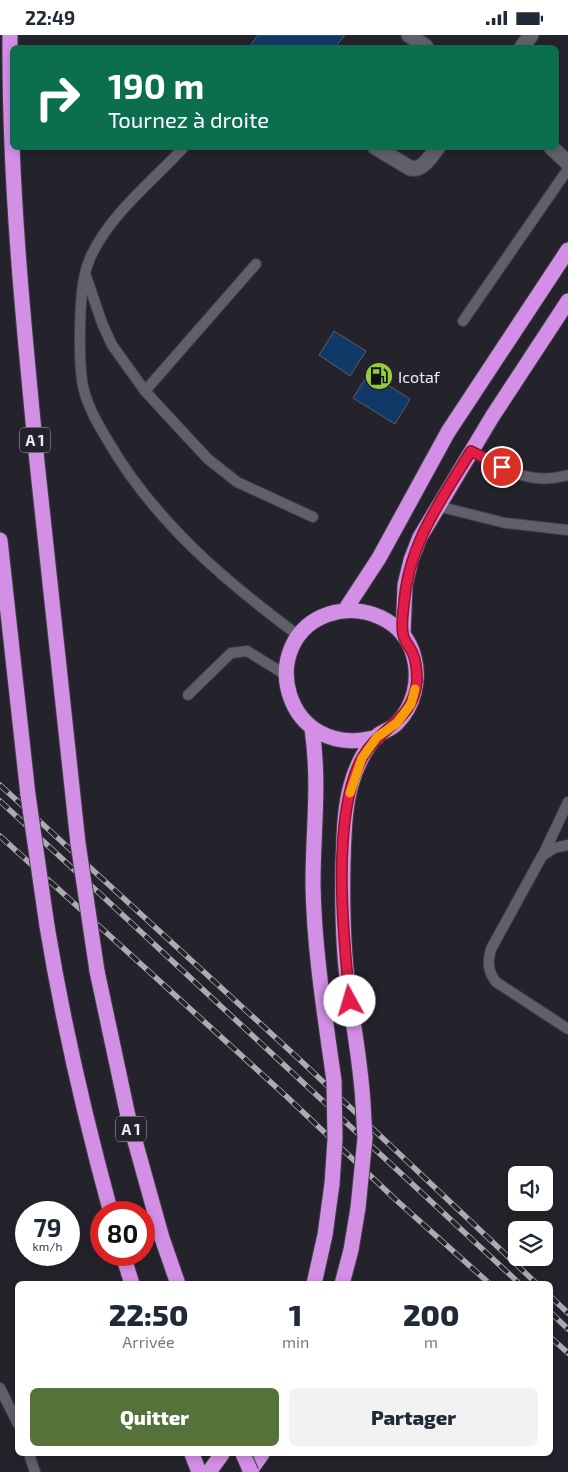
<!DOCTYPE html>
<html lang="fr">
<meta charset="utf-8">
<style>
body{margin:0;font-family:"Exo 2",sans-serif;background:#f2f2f3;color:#1f2937;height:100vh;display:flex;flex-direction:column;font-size:19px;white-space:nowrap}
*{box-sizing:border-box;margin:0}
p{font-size:16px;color:#747a83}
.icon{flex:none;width:28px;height:28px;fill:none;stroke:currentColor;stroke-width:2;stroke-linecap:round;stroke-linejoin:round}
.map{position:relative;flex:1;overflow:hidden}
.panel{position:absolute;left:15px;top:1246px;width:538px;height:175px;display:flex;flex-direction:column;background:#fff;border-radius:8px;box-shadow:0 2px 8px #0003}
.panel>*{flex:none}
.top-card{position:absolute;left:10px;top:10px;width:549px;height:105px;border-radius:8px;box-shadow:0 2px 8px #0003;background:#0b6e4f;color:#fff;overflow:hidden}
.buttons{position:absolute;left:508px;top:1131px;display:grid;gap:10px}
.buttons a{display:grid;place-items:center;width:45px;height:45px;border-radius:8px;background:#fff;box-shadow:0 2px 8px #0003;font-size:25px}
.speed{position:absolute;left:15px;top:1166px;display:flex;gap:10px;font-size:25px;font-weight:700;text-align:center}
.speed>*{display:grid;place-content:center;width:65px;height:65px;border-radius:50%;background:#fff;box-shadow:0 2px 8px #0003;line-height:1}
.speed small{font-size:12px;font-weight:400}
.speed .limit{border:8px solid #d22;background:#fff;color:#111}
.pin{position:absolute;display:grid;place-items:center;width:42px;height:42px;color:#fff;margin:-21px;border:2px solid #fff;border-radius:50%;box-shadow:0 1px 5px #0007}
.me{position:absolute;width:55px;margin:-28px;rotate:354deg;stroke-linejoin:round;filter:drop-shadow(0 0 4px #0008)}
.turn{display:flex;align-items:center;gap:18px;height:105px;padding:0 15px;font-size:22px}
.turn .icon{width:65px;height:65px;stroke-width:2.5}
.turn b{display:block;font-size:35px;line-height:42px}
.eta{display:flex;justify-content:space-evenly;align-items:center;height:85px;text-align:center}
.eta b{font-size:30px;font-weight:800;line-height:35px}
.primary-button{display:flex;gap:10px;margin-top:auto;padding:10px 15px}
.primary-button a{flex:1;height:58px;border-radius:8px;background:#547239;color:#fff;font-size:20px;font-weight:800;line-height:58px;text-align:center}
.primary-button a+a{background:#f2f2f3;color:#1f2937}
.status{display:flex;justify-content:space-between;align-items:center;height:35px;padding:0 25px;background:#fff;direction:ltr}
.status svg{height:14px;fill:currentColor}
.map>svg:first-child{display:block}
</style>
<div class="status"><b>22:49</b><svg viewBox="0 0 49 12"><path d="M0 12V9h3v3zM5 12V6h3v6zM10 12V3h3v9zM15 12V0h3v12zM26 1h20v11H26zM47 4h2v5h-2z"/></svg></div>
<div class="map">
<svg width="568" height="1437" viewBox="0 0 568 1437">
<rect width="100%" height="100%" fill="#24232c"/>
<path fill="#113968" stroke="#585f68" d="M258,0H345L335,12H249Z
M334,296L366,316L350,341L319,320Z
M369,338L410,364L395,389L353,363Z"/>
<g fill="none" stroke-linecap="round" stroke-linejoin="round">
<defs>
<path id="lane" d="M184,112C153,146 111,178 91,221C81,243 81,267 80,291C80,310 79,333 83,351C87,371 98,389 108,406C155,487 225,546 299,601
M86,241L102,288L112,310L145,356L180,394L208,424L237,447L313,482
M463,286L568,134
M145,356L256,229
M471,416C505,434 528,451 568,440
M437,471L505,488L568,495
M188,660L231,618L247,616L286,640
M568,810L554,813L542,821L491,914C487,928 488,936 496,947L568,994
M543,820L568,767
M0,1353L18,1389
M29,1419L35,1437"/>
<path id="street" d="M409,0L426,12
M522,12L531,0
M375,112L410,133C423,136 430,122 438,112
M551,112L568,128"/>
<path id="highway" d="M10,0C9,143 23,285 37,427C51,554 64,681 78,808
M0,505L28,760
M345,575L379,523L448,397L568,215
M403,600L405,550L411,525L420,502L492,382L568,266
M312,694C320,749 313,795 313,849C314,915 325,981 334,1046
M47,891C63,988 85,1083 111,1178
M97,936L128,1081L162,1203L178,1249
M363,1068C361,1033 355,1000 350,966C343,921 342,874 343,828C344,802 344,775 351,750C355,734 365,713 377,701C383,696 392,694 397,688C414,671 420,645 414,622C405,585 363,568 329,579C254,604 283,728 377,702
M123,1220L132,1249
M314,1249L325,1200L332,1149
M342,1249L351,1215L358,1173
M192,1419L199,1437
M209,1437L222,1419
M249,1437L262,1419"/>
</defs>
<use href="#lane" stroke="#3e3e46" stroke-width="12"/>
<use href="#street" stroke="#3e3e46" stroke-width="17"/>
<use href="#highway" stroke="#3e3e46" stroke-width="17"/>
<use href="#lane" stroke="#60606b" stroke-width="10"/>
<use href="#street" stroke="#60606b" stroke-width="15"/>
<use href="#highway" stroke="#d38fe6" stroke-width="15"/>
<defs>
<path id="rail" d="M0,750L300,1025L537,1249
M0,766L520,1249
M0,801L286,1061L396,1165L490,1249
M550,1261L568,1278
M550,1277L568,1294
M550,1302L568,1318"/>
</defs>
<use href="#rail" stroke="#acabb2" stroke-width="5.5"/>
<use href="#rail" stroke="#24232c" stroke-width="4" stroke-dasharray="11" stroke-linecap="butt"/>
<defs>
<path id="highway-bridge" d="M28,760L47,891
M78,808L97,936
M332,1149L335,1104L334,1046
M358,1173L365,1103L363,1068
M243,1419L251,1437"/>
</defs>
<use href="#highway-bridge" stroke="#3e3e46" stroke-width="17" stroke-linecap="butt"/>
<use href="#highway-bridge" stroke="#d38fe6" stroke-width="15"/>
</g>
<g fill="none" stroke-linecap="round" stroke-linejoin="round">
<defs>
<path id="route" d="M350,966C343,901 331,781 362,723C379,692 413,687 417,646C417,638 416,626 413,619C411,613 404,606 403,599C401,590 403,578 404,569C408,510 441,465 471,416L502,432"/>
</defs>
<use href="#route" stroke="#92132f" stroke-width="12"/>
<use href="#route" stroke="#e11d48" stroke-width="9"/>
<path stroke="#f59e0b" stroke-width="9" d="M350,758L362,723L377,702L397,688L411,669L415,654"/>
</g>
<defs>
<symbol id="fuel-disc" viewBox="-11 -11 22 22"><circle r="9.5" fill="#94cc3c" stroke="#24232c"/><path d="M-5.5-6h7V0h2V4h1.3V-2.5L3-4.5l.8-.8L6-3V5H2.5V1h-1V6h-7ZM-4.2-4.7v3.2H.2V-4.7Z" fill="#111"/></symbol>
</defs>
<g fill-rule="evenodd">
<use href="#fuel-disc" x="363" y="325" width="32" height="32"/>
</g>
<g text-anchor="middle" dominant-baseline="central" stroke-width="5" stroke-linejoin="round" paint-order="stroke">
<g fill="#24232c" stroke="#b0b0b7" stroke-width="1">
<rect x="20" y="392.5" width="30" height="25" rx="4"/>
<rect x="116" y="1081.5" width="30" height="25" rx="4"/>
</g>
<g font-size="15" font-weight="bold" fill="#ececf2">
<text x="35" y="405">A 1</text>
<text x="131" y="1094">A 1</text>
</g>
<g font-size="16" fill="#ececf2" stroke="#24232c" text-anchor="start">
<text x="398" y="341">Icotaf</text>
</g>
</g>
</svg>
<div class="buttons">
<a><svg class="icon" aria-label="sound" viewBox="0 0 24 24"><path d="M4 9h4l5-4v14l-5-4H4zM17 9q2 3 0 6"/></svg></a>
<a><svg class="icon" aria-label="layers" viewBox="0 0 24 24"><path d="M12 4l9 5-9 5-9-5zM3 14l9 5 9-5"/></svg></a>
</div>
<div class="speed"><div>79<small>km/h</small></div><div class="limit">80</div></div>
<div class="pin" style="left:502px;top:432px;background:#d93025"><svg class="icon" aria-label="arrive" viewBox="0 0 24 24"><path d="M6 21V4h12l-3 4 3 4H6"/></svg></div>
<svg class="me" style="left:350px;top:966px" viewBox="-20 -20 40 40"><circle r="19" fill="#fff"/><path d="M0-13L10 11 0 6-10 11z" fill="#e11d48"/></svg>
<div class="top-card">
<div class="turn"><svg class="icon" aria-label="right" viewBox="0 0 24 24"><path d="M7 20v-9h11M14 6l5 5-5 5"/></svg><div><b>190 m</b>Tournez à droite</div></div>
</div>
<section class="panel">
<div class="eta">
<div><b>22:50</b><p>Arrivée</p></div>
<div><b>1</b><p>min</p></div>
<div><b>200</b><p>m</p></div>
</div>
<div class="primary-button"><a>Quitter</a><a>Partager</a></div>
</section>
</div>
